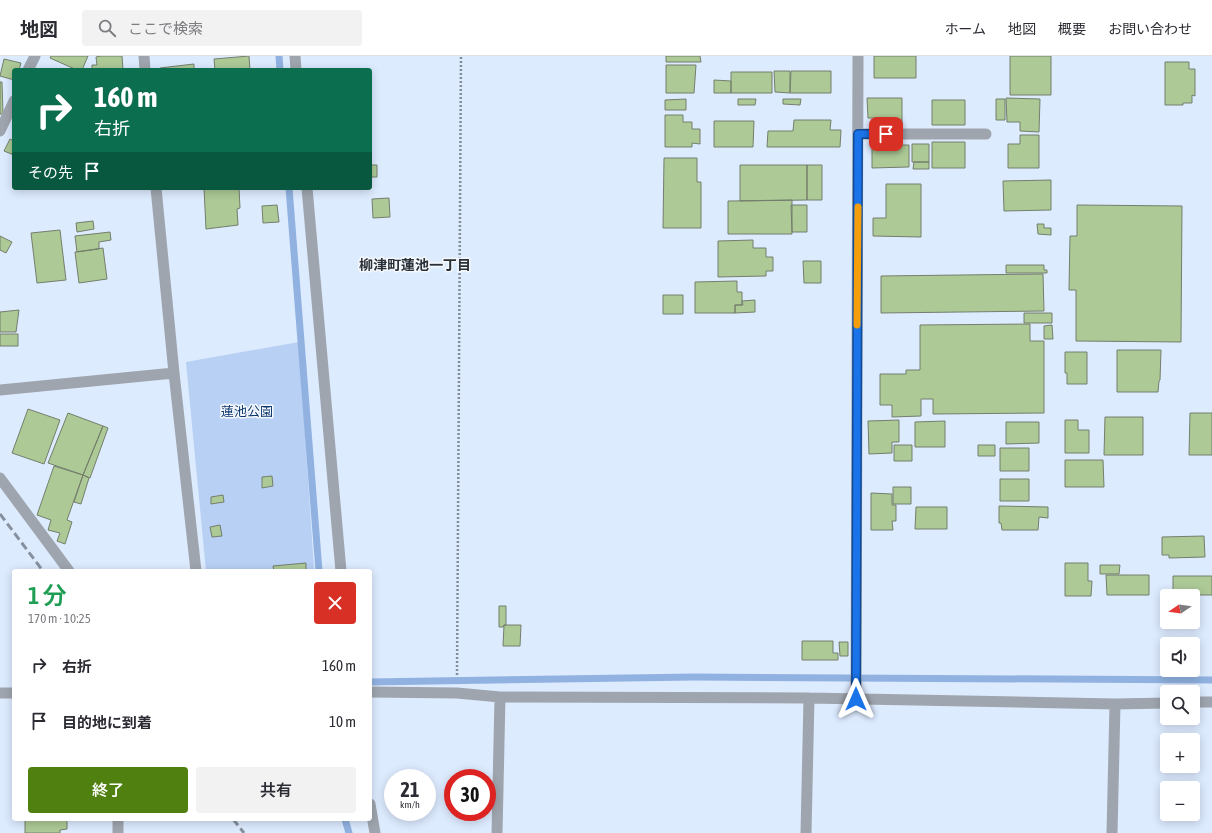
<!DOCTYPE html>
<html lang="ja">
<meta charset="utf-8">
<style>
body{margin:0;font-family:"Asap Condensed","Noto Sans JP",sans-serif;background:#f2f2f3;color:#2b2b33;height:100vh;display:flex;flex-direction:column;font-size:15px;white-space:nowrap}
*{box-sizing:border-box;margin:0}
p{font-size:13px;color:#7c7c81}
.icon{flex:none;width:22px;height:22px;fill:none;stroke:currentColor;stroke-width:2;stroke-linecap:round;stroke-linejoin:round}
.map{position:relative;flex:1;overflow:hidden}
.side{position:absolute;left:12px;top:513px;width:360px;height:252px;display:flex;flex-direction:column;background:#fff;border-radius:4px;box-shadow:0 2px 10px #0003}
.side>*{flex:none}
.hud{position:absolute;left:12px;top:12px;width:360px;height:122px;border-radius:4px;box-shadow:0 2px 10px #0003;background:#0b6e4f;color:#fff;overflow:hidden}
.needle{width:26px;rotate:257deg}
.controls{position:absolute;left:1160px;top:533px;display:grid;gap:8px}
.controls a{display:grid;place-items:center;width:40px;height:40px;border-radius:4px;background:#fff;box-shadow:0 2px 10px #0003;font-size:20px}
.speed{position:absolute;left:384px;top:713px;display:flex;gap:8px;font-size:20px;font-weight:700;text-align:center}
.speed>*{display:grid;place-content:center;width:52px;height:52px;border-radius:50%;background:#fff;box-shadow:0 2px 10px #0003;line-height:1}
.speed small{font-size:10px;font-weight:400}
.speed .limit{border:6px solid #d22;background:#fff;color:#111}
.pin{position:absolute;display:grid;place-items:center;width:34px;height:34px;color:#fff;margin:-17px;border-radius:8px;box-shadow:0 2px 6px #0006}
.me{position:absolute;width:44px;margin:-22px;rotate:0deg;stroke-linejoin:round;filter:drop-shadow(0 0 3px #0008)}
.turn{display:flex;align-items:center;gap:14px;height:84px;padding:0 16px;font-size:18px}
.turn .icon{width:52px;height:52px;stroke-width:2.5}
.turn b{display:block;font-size:28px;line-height:34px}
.then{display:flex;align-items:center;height:38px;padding:0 16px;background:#0003;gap:8px;font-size:15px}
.round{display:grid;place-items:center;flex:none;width:42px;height:42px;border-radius:4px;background:#f2f2f3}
.head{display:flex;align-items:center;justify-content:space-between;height:68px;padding:0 16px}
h1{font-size:24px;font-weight:600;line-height:30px;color:#1e9e55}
.button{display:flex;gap:8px;margin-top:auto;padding:8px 16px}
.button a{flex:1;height:46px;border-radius:4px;background:#50800f;color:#fff;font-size:16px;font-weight:600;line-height:46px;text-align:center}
.button a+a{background:#f2f2f3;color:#2b2b33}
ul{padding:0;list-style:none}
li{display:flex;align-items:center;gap:12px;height:56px;padding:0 16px}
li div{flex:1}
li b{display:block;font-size:15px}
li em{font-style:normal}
header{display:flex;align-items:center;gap:24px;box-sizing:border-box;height:56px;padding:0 20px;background:#fff;border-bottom:1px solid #e1e1e2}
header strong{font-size:19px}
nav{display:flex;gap:22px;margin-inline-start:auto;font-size:14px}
.search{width:280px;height:36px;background:#f2f2f3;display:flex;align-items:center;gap:10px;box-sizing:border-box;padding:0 14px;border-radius:4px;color:#7c7c81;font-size:15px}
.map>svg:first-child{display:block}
</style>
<header>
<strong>地図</strong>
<div class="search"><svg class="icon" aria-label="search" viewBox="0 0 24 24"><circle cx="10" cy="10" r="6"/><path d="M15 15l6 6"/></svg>ここで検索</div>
<nav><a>ホーム</a><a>地図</a><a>概要</a><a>お問い合わせ</a></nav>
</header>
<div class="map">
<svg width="1212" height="777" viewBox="0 0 1212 777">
<rect width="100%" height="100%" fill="#ddebff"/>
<path fill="#b7d0f4" d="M299,286L314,513L288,515H206L186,306Z"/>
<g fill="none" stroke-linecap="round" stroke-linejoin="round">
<path stroke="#91b2e1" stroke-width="7" d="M279,0L280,14
M289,132L319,515
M370,626L694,621L1212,624
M345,763L349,777"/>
</g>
<path fill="#adc996" stroke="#747e6c" d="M51,0H88L82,14H77L50,2Z
M100,0H122L123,14H92V9H97L96,1Z
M249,0L250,14H215L214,3Z
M666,0H700L701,6H666Z
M874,0H916V22H874Z
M1010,0H1051V39H1010Z
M4,3L21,7L19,14H14V24L0,20Z
M1165,6H1189V13H1195V40L1192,39V47H1183V49H1165Z
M194,8V14H161L160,12Z
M666,9H696L694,37H666Z
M774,15H790V37L775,36Z
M791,15H831V37H790Z
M731,16H772V37H731Z
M714,24L731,25V37H714Z
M0,26H2L3,58H0Z
M867,42H902V69H880V62H868Z
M1006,42L1040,43L1039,76L1020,75V66H1007Z
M686,43V54H665V44Z
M738,43H756L755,49H738Z
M783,43H801L800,49L783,48Z
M996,43H1005V64H996Z
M932,44H965V69H932Z
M665,59H683V66H692V73H700V88L692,87V91H665Z
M794,64H831L830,74H841L840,91H767L768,75H793Z
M714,65H754L753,91H714Z
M1020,79H1039V112H1008V88H1020Z
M10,83L14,85V99L4,95Z
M932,86H965V112H932Z
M912,88H929V106H912Z
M872,89H909V111L872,112Z
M664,102H697V126H701V172H663Z
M914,106H929V113H913Z
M370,109H377V121H370Z
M740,109H807V144L740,145Z
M807,109H822V144H807Z
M1051,124V154L1004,155L1003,125Z
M886,128H921V181L873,180V162H886Z
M204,132H239L240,152L237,153L238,169L206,173Z
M389,142L390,161L373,162L372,143Z
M792,144V178H728V145Z
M277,149L279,166L263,167L262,150Z
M791,149H807V176H792Z
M1077,149L1182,150L1181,286L1076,285V234H1069L1070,180H1077Z
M93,165L94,173L77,176L76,167Z
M1037,168H1044V172H1051V179L1038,178Z
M60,174L66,224L37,227L31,177Z
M110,176L111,184L99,186V193L77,196L75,180Z
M0,180L12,186L6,197L0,194Z
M753,184V192H766V201H773V215H766V220L718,221V185Z
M103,192L107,223L79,227L75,196Z
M803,205H821V227H804Z
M1006,209H1044V214H1047V217H1006Z
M1043,218L1044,255L881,257V220Z
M737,225V236H742V249H735V257H695V226Z
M663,239H683V258H663Z
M755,244V256L735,257V249H743L742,245Z
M19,254L16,276H0V256Z
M1024,257H1052V267H1024Z
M1030,268V285H1044V357L933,358V343H921V360L892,361V349H880V318H906V314H920V269Z
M1052,269L1053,283H1044V270Z
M0,278H18V290H0Z
M1117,294H1161L1160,324L1159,325L1158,336H1117Z
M1065,296H1087V328H1067V317H1065Z
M28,353L60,364L44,408L12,397Z
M68,357L103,370L83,419L48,407Z
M1190,357H1212V399H1189Z
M1105,361H1143V399H1104Z
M899,364V386H892V397L869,398L868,365Z
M1065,364H1078V374H1089V397H1065Z
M945,365V391H915V366Z
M1006,366H1039V387L1006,388Z
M103,370L108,372L90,422L83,419Z
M894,389H912V405H894Z
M978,389H995V400H978Z
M1000,392H1029V415H1000Z
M1065,404H1103L1104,431H1065Z
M54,410L83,419L67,464L72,466L65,488L57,485L60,477L48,474L51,464L37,459Z
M83,419L89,422L81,448L74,446Z
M272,420L273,430L262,432V421Z
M1000,423H1029V445H1000Z
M893,431H911V448H893Z
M871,437L892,438V449H896V465H892L893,474H871Z
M223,439L224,446L211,448V441Z
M999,450L1048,451V462L1039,461L1038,474H1002L1001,467H999Z
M916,451H947V473H915Z
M220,469L222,480L212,481L210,471Z
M1204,480L1205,501L1169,502V499H1162V481Z
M306,507V515H274L273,510Z
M1065,507H1088V525H1092L1091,540H1065Z
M1100,509H1120L1119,518H1100Z
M1106,519H1149V539H1107Z
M1173,520H1212V539H1173Z
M499,550H506V569H504L503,571H499Z
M504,569H521L520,590H503Z
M802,585H833V597H838V604H802Z
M839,586H848V600H840Z
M25,763H67V773L60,774V777H25Z"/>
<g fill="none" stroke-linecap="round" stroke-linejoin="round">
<path stroke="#838d9a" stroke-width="2.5" stroke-dasharray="2 2" stroke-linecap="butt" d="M457,619L461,0"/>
<path stroke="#9fa5ae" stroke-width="11" d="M144,0L145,14
M295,0L296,14
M28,14L35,0
M0,75L14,45
M858,78H986
M156,132L174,317L196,515
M307,132L341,515
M0,334L174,317
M0,422L69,515
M370,636L457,637L500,641L809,642L1115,648L1167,647
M0,637H14
M856,643L858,0
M1193,646H1212
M370,748L375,777
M118,777V763
M497,777L500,641
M806,777L809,642
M1112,777L1115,648"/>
<path stroke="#86909e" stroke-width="3" stroke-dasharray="8 4" stroke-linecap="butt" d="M0,458L43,515
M233,763L244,777"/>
</g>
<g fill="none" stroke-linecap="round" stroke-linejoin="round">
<defs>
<path id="route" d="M856,643L858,78H886"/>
</defs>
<use href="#route" stroke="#114b97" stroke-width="10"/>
<use href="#route" stroke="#1a73e8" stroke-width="7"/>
<path stroke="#f59e0b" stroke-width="7" d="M857,269L858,151"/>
</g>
<g text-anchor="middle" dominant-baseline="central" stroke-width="3" stroke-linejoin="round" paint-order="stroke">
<g font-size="13" fill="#0c376f" stroke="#f5f8fc">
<text x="247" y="355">蓮池公園</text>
</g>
<g font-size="14" font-weight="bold" fill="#2a3037" stroke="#f5f8fc">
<text x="415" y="209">柳津町蓮池一丁目</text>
</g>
</g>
</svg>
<div class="controls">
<a><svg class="needle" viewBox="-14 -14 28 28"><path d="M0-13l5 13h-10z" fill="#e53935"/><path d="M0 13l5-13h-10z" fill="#7c7c81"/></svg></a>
<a><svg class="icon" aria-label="sound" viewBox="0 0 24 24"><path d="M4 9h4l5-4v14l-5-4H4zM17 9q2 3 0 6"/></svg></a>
<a><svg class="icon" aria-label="search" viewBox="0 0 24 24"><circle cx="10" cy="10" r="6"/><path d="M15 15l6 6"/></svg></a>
<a>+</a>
<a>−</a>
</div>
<div class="speed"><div>21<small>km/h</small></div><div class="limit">30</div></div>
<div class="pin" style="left:886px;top:78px;background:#d93025"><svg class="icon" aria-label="arrive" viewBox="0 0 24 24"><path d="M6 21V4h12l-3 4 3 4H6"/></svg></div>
<svg class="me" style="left:856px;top:643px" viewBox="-20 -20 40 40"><path d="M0-17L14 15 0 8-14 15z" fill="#1a73e8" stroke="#fff" stroke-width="4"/></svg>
<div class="hud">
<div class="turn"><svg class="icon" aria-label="right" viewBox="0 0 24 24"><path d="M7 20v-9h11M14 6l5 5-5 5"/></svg><div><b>160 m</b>右折</div></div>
<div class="then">その先<svg class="icon" aria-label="arrive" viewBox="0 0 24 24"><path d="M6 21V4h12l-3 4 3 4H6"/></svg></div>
</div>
<section class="side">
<div class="head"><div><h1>1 分</h1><p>170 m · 10:25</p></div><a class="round" style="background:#d93025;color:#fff"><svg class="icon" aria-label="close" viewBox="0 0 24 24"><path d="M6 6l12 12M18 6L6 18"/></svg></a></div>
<ul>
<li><svg class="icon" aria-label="right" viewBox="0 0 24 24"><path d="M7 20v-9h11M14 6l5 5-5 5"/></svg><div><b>右折</b></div><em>160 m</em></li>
<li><svg class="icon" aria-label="arrive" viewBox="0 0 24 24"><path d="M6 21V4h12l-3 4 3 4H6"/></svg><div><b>目的地に到着</b></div><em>10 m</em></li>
</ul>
<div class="button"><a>終了</a><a>共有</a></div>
</section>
</div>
